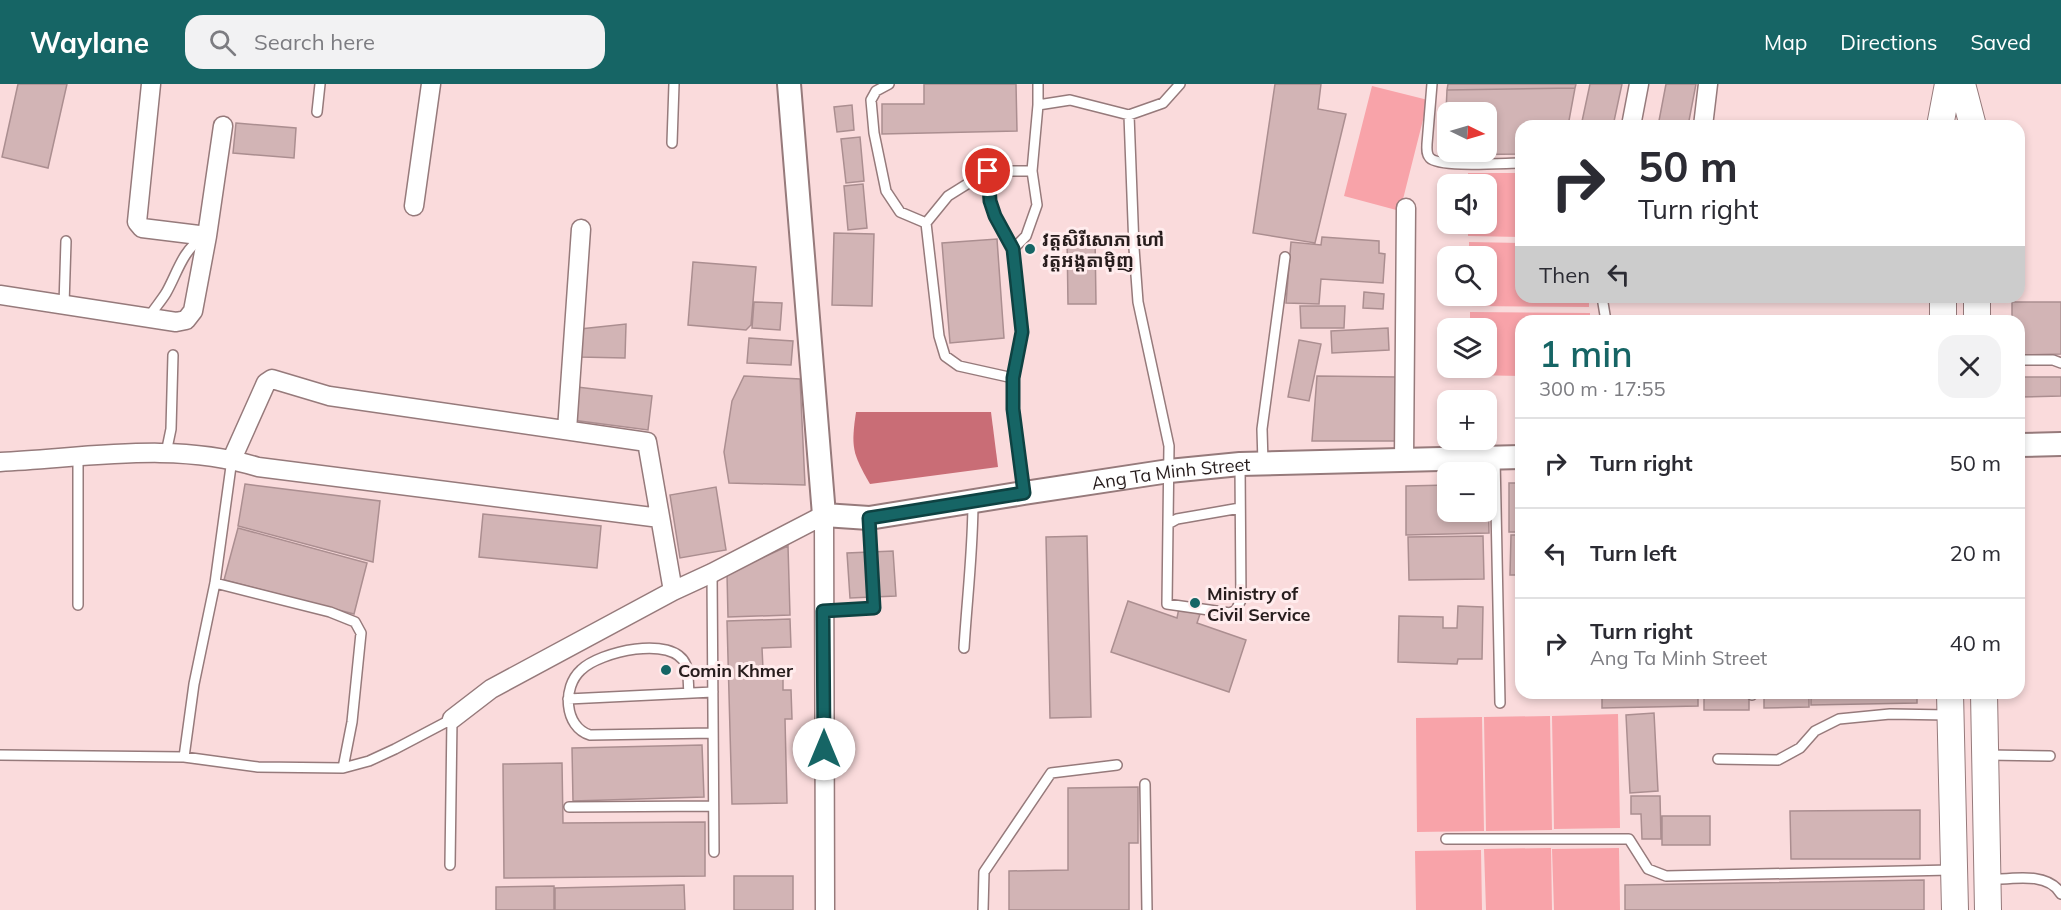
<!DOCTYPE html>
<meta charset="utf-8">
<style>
body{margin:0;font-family:Mulish,"Noto Sans Khmer",sans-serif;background:#f2f2f3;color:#2b2b33;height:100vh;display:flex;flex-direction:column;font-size:22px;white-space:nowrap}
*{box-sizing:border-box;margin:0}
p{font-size:20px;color:#7c7c81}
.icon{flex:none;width:33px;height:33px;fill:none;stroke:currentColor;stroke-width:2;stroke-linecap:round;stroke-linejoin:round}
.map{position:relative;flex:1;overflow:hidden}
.drawer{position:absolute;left:1515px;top:231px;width:510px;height:384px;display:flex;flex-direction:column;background:#fff;border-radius:18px;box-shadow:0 3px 9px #0003}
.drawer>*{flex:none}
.top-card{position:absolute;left:1515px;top:36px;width:510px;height:183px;border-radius:18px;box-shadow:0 3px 9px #0003;background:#fff;color:#2b2b33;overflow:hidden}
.needle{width:39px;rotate:95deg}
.controls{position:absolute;left:1437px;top:18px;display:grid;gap:12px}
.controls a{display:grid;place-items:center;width:60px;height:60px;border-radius:12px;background:#fff;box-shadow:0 3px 9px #0003;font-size:30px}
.pin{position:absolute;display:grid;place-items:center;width:51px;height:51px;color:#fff;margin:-26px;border:3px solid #fff;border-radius:50%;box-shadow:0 2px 6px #0007}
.me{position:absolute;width:66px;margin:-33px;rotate:0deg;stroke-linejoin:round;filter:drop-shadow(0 0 4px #0008)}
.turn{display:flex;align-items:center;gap:21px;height:126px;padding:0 24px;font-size:27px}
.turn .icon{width:78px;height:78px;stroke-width:2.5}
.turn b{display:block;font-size:42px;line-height:51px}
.then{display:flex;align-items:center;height:57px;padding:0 24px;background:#0003;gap:12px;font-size:22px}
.round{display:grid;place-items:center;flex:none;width:63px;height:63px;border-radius:18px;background:#f2f2f3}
.summary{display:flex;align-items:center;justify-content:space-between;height:102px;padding:0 24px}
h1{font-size:36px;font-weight:600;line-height:45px;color:#166565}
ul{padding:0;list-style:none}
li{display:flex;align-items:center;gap:18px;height:90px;padding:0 24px;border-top:2px solid #e1e1e2}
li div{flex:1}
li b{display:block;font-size:22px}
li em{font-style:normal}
header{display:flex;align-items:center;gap:36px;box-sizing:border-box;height:84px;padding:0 30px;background:#166565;color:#fff}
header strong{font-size:28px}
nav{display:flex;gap:33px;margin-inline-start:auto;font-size:21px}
.search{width:420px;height:54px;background:#f2f2f3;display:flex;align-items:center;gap:15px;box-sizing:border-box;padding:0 21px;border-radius:18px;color:#7c7c81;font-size:22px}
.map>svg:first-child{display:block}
</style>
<header>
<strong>Waylane</strong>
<div class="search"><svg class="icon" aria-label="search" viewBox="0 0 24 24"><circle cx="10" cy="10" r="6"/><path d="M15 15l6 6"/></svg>Search here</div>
<nav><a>Map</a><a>Directions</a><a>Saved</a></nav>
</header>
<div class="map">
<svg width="2061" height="826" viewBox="0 0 2061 826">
<rect width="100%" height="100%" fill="#fadbdc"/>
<path fill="#f8a3a9" d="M1372,2L1428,16L1400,127L1344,112Z
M1468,89H1521V153L1468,152V140H1486V100H1468Z
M1469,158L1521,159V213H1589V223L1469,222V212H1486V172H1469Z
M1470,228L1590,229V237H1521V292L1469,291V284H1486V244H1470Z
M1618,630L1620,744L1554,745L1552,632Z
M1550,632L1552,746L1486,747L1484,633Z
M1482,633L1484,747L1417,748L1416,634Z
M1551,764L1552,826H1486L1484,765Z
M1619,764L1620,826H1554L1552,765Z
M1481,766L1482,826H1416L1415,767Z"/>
<path fill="#c96d76" d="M856,328H991L998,383L870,400C852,369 851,363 856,328Z"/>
<path fill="#d2b4b5" stroke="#ab8e90" stroke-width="1.5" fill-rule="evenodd" d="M18,0H67L48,84L2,73Z
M924,0H1016L1017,47L882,50V20H924Z
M1275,0H1321L1318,25L1346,30L1315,159L1253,149Z
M1448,0H1576L1575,4L1447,6Z
M1590,0H1622L1613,42H1581Z
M1666,0H1696L1688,42H1658Z
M1575,4L1568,42H1521V70L1444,71L1447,6ZM1448,28H1486V68H1448Z
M852,21L854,46L837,48L834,23Z
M236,39L296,44L294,74L233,69Z
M860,53L864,97L846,99L841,55Z
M863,100L867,144L848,146L844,102Z
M834,149L874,150L872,222L832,221Z
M1095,151L1096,220H1068L1067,152Z
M1322,153L1379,157V169L1385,170L1383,199L1321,195L1319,220L1286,219L1291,158L1321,161Z
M997,155L1004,254L950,259L942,159Z
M693,178L756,183L751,241L746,246L688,241Z
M1364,208L1384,210L1383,225L1363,224Z
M754,218L782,219L780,246L752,244Z
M2012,218H2061V270L2019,271V237H2012Z
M1300,222H1345L1344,244H1301Z
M626,240L625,274L579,273L580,245Z
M1388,244L1389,266L1332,269L1331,247Z
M749,254L793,257L791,281L747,279Z
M1299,256L1321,260L1309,317L1288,313Z
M744,292L800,295L805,401L729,399L724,368L732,317Z
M1317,292L1398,293L1396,357H1312Z
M2019,293H2061V312L2019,313Z
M577,303L652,312L648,346L572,336Z
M1509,399H1521V448H1509Z
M245,400L380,417L373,478L238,442Z
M1448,401V428H1486V401H1488L1489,449L1406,451V402Z
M716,403L726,466L680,474L670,411Z
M483,430L601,442L597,484L479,473Z
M238,444L367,479L354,530L224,496Z
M1511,451H1521V491H1510Z
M1087,452L1091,633L1050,634L1046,453Z
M1483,452L1484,495L1409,496L1408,453Z
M788,462L790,531L728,533L727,490Z
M893,467L896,512L850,514L847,469Z
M1128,517L1177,534L1179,524L1200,530L1197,539L1246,556L1229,608L1111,568Z
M1458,522L1483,523L1482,575H1458L1457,580L1398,578L1399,532L1443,533V544H1457Z
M790,535L791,563L762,564L763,585H750L751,595L783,594V606H791L792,635H785L787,719L732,720L727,537Z
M1602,609H1698V622L1602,624Z
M1704,609H1749V626H1704Z
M1764,609H1809V623L1764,624Z
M1811,609H1917V619L1811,621Z
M1654,629L1658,707L1630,709L1626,631Z
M702,661L704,713L573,717L572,664Z
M562,679L563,739L705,738V792L504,794L503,680Z
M1138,703V759H1129V826H1009V787L1068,786V704Z
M1631,712H1660L1661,755H1642L1641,730H1631Z
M1920,726V775H1791L1790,727Z
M1662,732H1710V761H1662Z
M734,792H793V826H734Z
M1924,796V826H1625V801Z
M684,801L685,826H555V804Z
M554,802V826H496V803Z"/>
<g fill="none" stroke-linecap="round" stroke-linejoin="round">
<defs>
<path id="service" d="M889,0L876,7L871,16L874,49L886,107L900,128L926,139
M1038,0V21
M1432,0L1427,60C1427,65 1426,70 1430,74C1440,84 1504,79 1521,79
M317,28L320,0
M1129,31L1163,19L1180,0
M672,59L674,0
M988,87L990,117L995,132L1013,165
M1602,213L1606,237
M64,221L66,157
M149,233C154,225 161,217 166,209C177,190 182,167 202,154
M2019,276H2053L2061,279
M1013,294L959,282L945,272L939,252L926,139L948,112L988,87H1032
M166,369L171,345L173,271
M1495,374L1500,619
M1263,379L1262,345L1285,173
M1240,380L1241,516L1236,526L1230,529L1167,520L1168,440L1177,435L1240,424
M1024,409L1013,325V294L1022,248L1013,165L1026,152L1037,121L1032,87L1038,21L1070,16L1129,31L1134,164L1138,218L1169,362L1168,440
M712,489L714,768
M215,499L330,528L355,538L361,549L352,638L343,684
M78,521V373
M823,527L874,524L869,434
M964,564C967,515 973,466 973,417
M689,609C688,601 689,589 686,581C673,550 599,568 581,586C562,603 564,643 590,651L713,649
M1752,609V611
M568,615L713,608
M0,671L184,673L258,683L343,684L369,677L395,665L452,635L450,781
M1988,671L2050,672
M184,673L194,600L215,499L232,375
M1718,675L1778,676L1800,664L1815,647L1839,635L1890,630L1948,631
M1145,700L1147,826
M569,723L713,722
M1446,755H1629L1648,785L1666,792L1951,786
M1988,796C2011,795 2048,787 2061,810
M983,826L984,788L1051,689L1117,681"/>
<path id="minor" d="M151,0L137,138L142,144L207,152L223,42
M1631,42L1639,0
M1703,42L1708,0
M414,122L431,0
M0,211L176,238L186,236L193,227L207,152
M567,346L581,145
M232,375L266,299L272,295L329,312L647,358L673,507
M1404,376L1406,124
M0,378C85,374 176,357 258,383L660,434
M452,635L491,605L673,507L712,489L824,431L825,826"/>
<g id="tertiary">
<path id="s1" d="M789,0L824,431L869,434L1024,409L1169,387L1240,380L1521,373"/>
<path d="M2019,361L2061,360"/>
</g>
<path id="secondary" d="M1962,0L1973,42
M1940,42L1948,0
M1943,213V237
M1977,213V237
M1950,609L1955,826
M1984,609L1988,826"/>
</defs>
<use href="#service" stroke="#967a7b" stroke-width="12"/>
<use href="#minor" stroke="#967a7b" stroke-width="21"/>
<use href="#tertiary" stroke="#967a7b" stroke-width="26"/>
<use href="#secondary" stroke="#967a7b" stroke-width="28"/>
<use href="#service" stroke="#fff" stroke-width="9"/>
<use href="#minor" stroke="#fff" stroke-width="18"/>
<use href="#tertiary" stroke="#fff" stroke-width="22"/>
<use href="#secondary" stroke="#fff" stroke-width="26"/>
</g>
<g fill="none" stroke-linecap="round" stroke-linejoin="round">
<defs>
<path id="route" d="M824,665L823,527L874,524L869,434L1024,409L1013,325V294L1022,248L1013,165L995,132L990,117L988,87"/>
</defs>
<use href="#route" stroke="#0e4242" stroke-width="15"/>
<use href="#route" stroke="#166565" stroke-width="10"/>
</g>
<g fill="#166565" stroke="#ffeced" stroke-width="2">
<circle cx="1030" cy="165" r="6"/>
<circle cx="1195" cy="519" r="6"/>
<circle cx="666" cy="586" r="6"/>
</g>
<g text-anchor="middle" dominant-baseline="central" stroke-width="6" stroke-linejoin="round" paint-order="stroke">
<g font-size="18" font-weight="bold" fill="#271d1d" stroke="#ffeced" text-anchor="start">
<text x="1042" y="155">វត្តសិរីសោភា ហៅ<tspan x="1042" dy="21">វត្តអង្តតាម៉ិញ</tspan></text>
<text x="1207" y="509">Ministry of<tspan x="1207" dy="21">Civil Service</tspan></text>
<text x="678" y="586">Comin Khmer</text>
</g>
<g font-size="18" fill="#271d1d" stroke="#ffeced">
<text stroke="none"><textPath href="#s1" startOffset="783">Ang Ta Minh Street</textPath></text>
</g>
</g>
</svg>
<div class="controls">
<a><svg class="needle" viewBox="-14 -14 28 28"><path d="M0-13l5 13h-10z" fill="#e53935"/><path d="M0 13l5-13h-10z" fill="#7c7c81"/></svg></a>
<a><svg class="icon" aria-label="sound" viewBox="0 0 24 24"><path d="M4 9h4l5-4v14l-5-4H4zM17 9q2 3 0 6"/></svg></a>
<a><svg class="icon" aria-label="search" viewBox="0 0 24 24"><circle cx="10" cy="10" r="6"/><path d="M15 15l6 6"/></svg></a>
<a><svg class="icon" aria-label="layers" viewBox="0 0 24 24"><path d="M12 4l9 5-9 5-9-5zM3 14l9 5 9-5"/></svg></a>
<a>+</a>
<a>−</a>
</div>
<div class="pin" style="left:988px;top:87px;background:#d93025"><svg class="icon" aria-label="arrive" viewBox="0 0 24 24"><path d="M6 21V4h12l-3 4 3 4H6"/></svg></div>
<svg class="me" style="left:824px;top:665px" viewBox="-20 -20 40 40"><circle r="19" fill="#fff"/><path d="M0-13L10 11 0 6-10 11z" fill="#166565"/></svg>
<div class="top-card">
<div class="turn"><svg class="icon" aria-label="right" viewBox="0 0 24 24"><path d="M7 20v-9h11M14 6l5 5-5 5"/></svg><div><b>50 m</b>Turn right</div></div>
<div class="then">Then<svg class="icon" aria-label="left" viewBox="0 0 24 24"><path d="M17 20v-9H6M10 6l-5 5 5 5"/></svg></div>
</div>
<section class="drawer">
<div class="summary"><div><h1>1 min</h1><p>300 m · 17:55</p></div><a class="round"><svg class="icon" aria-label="close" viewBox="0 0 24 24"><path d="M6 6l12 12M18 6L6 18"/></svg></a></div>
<ul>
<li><svg class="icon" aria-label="right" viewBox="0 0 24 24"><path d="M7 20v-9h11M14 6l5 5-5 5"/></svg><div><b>Turn right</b></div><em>50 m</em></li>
<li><svg class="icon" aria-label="left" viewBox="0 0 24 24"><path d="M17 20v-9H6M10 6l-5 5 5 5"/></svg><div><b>Turn left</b></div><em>20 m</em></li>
<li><svg class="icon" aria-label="right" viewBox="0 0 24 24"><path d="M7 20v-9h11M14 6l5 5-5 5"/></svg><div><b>Turn right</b><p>Ang Ta Minh Street</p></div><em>40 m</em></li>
</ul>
</section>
</div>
